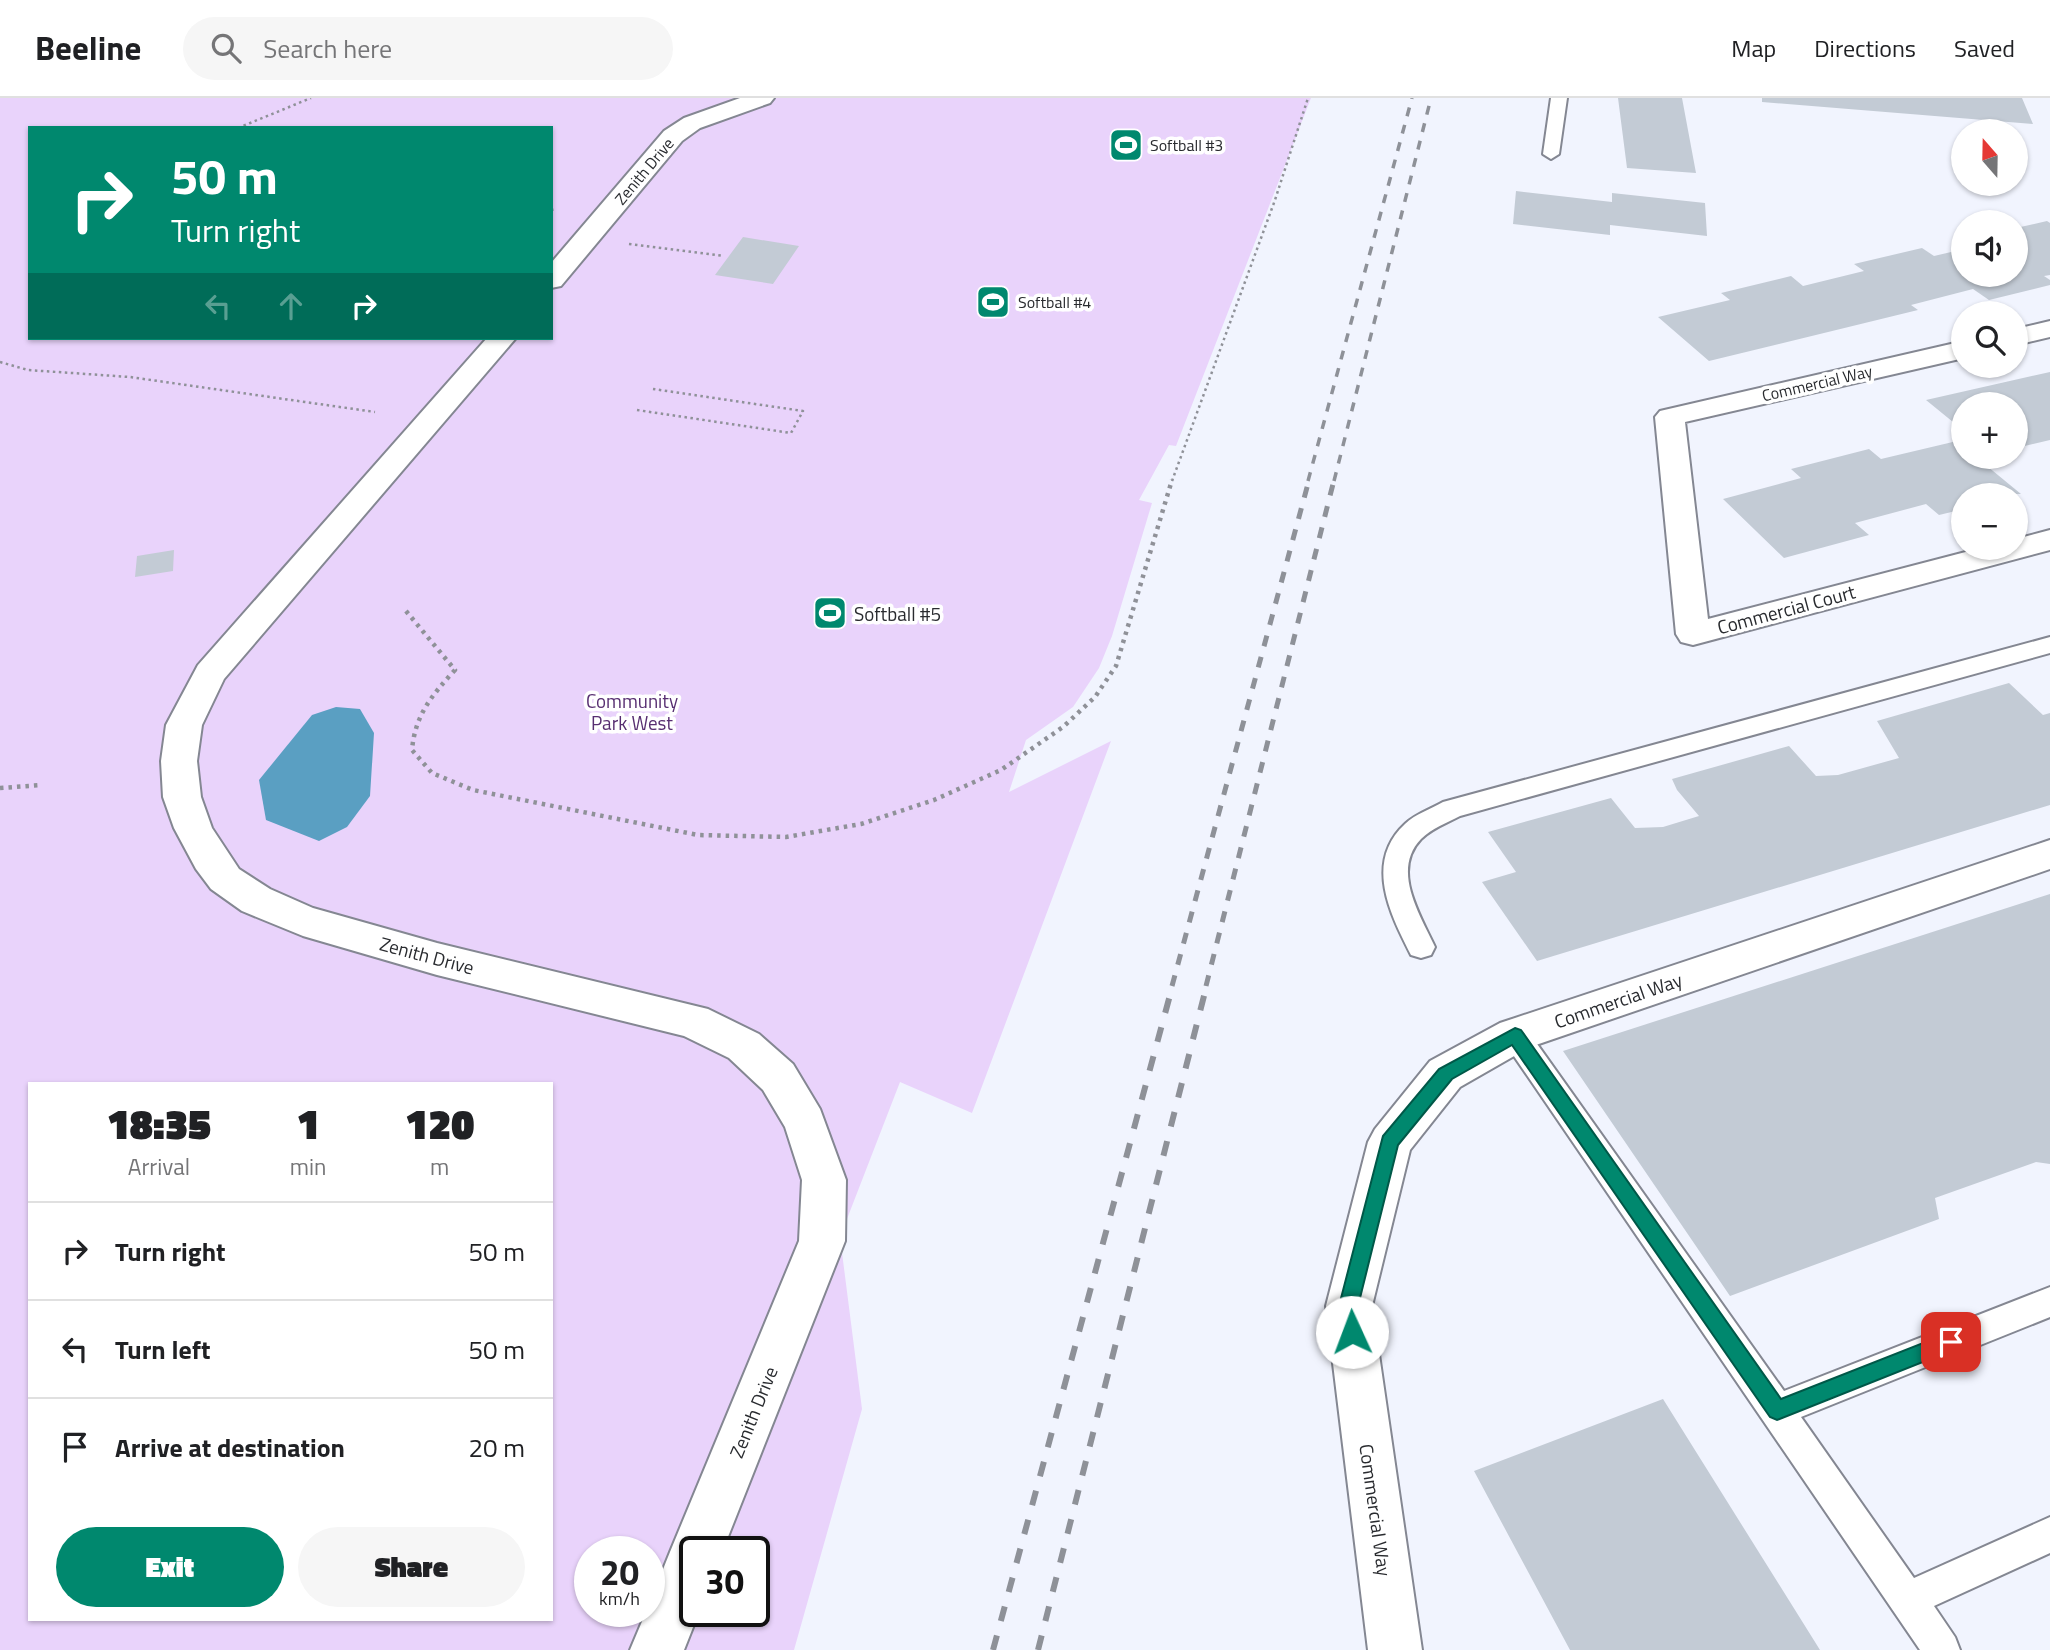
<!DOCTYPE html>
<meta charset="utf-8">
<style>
body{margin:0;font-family:"Titillium Web",sans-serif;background:#f6f6f6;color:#202124;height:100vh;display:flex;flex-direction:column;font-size:26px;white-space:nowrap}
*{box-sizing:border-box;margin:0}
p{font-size:23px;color:#757577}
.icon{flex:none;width:38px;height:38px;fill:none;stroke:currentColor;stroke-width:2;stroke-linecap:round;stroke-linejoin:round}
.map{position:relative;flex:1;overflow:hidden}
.sheet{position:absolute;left:28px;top:984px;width:525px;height:539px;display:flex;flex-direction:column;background:#fff;border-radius:0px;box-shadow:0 2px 5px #0004}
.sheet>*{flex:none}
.hud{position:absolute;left:28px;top:28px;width:525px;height:214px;border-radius:0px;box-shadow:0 2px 5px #0004;background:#00886e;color:#fff;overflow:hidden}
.needle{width:46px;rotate:340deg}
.fabs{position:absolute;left:1951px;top:21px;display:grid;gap:14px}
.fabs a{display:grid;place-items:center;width:77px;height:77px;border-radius:50%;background:#fff;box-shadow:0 2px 5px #0004;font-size:35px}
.speed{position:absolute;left:574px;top:1438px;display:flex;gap:14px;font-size:35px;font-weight:700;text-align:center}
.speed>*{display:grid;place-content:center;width:91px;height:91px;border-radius:50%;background:#fff;box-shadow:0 2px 5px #0004;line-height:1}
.speed small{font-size:18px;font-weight:400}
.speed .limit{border:4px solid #111;border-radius:10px;background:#fff;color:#111}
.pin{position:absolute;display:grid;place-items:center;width:60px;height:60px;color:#fff;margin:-30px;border-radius:14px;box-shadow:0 4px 10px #0006}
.me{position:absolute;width:77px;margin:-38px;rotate:358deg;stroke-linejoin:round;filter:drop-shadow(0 0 5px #0008)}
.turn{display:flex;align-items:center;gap:24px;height:147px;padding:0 28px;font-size:32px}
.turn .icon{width:91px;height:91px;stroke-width:2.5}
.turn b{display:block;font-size:49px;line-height:60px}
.lanes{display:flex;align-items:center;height:66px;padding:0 28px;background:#0003;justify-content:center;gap:35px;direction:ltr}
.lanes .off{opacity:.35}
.eta{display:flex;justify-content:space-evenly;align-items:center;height:119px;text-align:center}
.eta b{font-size:42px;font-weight:800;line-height:49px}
.button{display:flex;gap:14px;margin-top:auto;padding:14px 28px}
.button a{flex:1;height:80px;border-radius:42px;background:#00886e;color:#fff;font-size:28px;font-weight:800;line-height:80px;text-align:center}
.button a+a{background:#f6f6f6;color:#202124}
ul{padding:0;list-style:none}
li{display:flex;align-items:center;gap:21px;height:98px;padding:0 28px;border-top:2px solid #e0e0e0}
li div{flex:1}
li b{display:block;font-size:26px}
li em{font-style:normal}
header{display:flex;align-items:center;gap:42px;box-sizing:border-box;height:98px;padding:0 35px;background:#fff;border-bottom:2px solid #e0e0e0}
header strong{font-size:33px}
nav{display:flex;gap:38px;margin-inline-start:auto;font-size:24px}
.search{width:490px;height:63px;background:#f6f6f6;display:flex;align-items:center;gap:18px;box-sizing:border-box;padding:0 24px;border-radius:38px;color:#757577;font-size:26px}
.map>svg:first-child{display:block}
</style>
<header>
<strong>Beeline</strong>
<div class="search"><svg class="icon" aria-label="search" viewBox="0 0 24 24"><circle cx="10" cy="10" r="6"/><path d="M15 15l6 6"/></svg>Search here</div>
<nav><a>Map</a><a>Directions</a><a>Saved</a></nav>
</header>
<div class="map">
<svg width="2050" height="1552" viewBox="0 0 2050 1552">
<rect width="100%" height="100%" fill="#f1f4fe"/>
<path fill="#e9d3fb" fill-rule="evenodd" d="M0,0H1311L1176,348L1169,347L1139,402L1152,405L1112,538L1099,570L1073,609L1026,642L1009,694L1111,643L972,1015L900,984L840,1139L862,1311L794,1552H0ZM30,30H551V240H30ZM30,985H551V1521H30ZM590,1454H649V1514H590ZM695,1454H754V1514H695Z"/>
<path fill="#5a9fc2" d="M336,609L360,611L374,635L370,698L347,729L319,743L266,722L259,682L312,617Z"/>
<path fill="#c3cbd5" d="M1618,0H1682L1696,75L1627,70Z
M1762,0H2022L2033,26L1762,4Z
M1516,93L1612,104V95L1705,105L1707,138L1610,127V137L1513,126Z
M2047,123L2050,125V177L2044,178L2050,182V187L1989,202L1973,191L1911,207L1918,212L1709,263L1658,219L1730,202L1721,195L1791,178L1803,188L1864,173L1854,166L1922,150L1934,158L1964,151V177H2016V130Z
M743,139L799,148L773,186L715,177Z
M2050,274V342L2016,350V306H1964V333L1926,302Z
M1957,343L1964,348V359H1976L2021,396L1964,397V411L1939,417L1926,406L1855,425L1869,437L1784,460L1723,401L1801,380L1791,371L1869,351L1881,361Z
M174,452L173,473L135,479L137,458Z
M2009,585L2043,617L2050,615V707L1537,863L1482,784L1516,774L1488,734L1611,700L1635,730L1663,729L1699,718L1677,692L1672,681L1789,648L1816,678L1838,677L1899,660L1877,623Z
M2050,796V1066L2036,1064L1935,1100L1939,1121L1730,1198L1563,953Z
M1663,1301L1820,1552H1570L1474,1373Z"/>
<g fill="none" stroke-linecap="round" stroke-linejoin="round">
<defs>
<path id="service" d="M1551,0H1567L1559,56L1551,61L1543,56Z
M2050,539V555L1460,718C1447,725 1432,730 1421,741C1391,772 1420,817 1435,849L1431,857L1421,860L1411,857C1390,816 1364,764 1405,726C1415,716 1431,711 1443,704Z
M1515,925L1525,929L1784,1293L2050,1189V1219L1801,1319L1914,1480L2050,1419V1455L1934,1508L1955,1539L1960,1552H1920L1505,945L1501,937L1505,929Z"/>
<path id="minor" d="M740,0H774L770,5L700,30L682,43L561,188L551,190V165L664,33L684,20Z
M2050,223V239L2016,247V231Z
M487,240H516L224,581L202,627L197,663L201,699L212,730L239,771L270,791L313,810L437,845L708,911L759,936L793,966L820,1011L846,1082L845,1143L722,1454H695V1514H699L684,1552H630L646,1514H649V1506L670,1454L799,1143L802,1082L785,1029L763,992L729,960L684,938L437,877L303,838L242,813L211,791L196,771L174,730L163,699L161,663L166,627L198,567Z
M1964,243V260L1685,324L1708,521L1981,450H2016V441L2050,432V452L1693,547L1681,544L1676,536L1655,319L1660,313Z
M2050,742V771L1530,949L1460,989L1410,1052L1372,1208L1422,1552H1368L1326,1208L1368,1044L1375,1031L1430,963L1500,925Z"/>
</defs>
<use href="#service" stroke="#848792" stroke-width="4"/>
<use href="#minor" stroke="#848792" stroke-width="4"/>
<path stroke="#8f9198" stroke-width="2.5" stroke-dasharray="2.5 3.5" stroke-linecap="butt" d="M238,30L311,0
M551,112L556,111
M629,146L724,158
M0,264L28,272L130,279L375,314
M637,312L791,335L803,313L653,291
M1172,383L1275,102L1308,0"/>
<path stroke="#8f9198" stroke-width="4.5" stroke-dasharray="3.5 5" stroke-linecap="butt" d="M406,513L455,572C432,597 415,617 412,652L432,675L473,692L698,737L786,739L861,726L934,702L1001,672L1063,629L1095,599L1116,568L1172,382
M0,690L42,687"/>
<use href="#service" fill="#fff" fill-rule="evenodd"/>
<use href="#minor" fill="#fff" fill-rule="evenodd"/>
<path stroke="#8e9198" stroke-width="3.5" stroke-dasharray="9 9" stroke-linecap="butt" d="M1308,383L1412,0
M1334,383L1431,0"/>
<path stroke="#8e9198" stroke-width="5" stroke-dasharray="11 11" stroke-linecap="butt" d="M1172,888L1309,382
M1206,888L1334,382"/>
<path stroke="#8e9198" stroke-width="6" stroke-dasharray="15 15" stroke-linecap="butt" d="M993,1552L1173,886
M1038,1552L1207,886"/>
</g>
<path fill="#00886e" stroke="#005848" stroke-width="2" d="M1515,930L1521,932L1781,1301L1951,1234L1958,1237L1961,1244L1958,1250L1777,1322L1770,1319L1512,947L1452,981L1398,1047L1358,1208L1362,1234L1359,1241L1352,1244L1345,1241L1339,1208L1383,1038L1439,971Z"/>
<defs>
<symbol id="stadium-square" viewBox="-11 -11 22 22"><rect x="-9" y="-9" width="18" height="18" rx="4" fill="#00886e" stroke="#fff"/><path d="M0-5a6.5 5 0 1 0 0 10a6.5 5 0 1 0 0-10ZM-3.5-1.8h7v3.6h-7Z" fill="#fff"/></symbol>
</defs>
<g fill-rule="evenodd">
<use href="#stadium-square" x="1107" y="28" width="38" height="38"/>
<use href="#stadium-square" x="974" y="185" width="38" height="38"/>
<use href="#stadium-square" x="811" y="496" width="38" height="38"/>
</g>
<g text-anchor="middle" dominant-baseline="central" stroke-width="7" stroke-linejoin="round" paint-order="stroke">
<g font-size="16" fill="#292b2f" stroke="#fff" text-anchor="start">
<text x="1150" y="47">Softball #3</text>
<text x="1018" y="204">Softball #4</text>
</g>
<g font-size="16" fill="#292b2f" stroke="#fff">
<text transform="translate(644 73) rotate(-50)">Zenith Drive</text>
<text transform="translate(1817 285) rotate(-13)">Commercial Way</text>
</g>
<g font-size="19" fill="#292b2f" stroke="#fff">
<text transform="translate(1786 511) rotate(-15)">Commercial Court</text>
<text transform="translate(427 857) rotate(15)">Zenith Drive</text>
<text transform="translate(1618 902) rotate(-19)">Commercial Way</text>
<text transform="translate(753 1314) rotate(-68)">Zenith Drive</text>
<text transform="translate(1376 1412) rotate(82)">Commercial Way</text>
</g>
<g font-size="19" fill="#292b2f" stroke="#fff" text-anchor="start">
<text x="854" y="515">Softball #5</text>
</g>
<g font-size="19" fill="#572e71" stroke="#fff">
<text x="632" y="602">Community<tspan x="632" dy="22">Park West</tspan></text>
</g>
</g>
</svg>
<div class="fabs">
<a><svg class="needle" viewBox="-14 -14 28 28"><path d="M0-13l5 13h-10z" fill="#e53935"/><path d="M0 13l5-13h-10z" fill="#757577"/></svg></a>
<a><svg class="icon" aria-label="sound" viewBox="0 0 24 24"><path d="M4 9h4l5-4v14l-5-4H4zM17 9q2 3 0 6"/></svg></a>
<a><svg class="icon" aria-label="search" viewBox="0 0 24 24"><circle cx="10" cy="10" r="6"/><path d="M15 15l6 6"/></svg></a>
<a>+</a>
<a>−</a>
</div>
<div class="speed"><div>20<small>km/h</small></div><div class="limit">30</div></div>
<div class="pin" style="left:1951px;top:1244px;background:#d93025"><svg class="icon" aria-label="arrive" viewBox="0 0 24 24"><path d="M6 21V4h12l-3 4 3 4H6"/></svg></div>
<svg class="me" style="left:1352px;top:1234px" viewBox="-20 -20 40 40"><circle r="19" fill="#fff"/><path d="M0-13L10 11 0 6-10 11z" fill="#00886e"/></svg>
<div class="hud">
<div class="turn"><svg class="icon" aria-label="right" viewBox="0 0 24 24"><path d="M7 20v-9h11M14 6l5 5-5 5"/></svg><div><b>50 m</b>Turn right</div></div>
<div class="lanes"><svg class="icon off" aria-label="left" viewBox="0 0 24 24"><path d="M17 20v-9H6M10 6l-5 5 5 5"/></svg><svg class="icon off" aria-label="ahead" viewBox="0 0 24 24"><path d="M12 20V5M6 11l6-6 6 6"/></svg><svg class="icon" aria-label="right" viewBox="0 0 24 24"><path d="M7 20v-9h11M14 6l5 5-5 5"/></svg></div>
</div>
<section class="sheet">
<div class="eta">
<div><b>18:35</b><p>Arrival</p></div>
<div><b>1</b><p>min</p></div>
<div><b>120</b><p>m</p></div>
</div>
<ul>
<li><svg class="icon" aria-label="right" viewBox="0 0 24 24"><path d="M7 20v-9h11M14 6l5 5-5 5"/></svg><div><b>Turn right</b></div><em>50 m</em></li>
<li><svg class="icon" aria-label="left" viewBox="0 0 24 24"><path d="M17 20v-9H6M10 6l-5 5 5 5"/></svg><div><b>Turn left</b></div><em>50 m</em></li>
<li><svg class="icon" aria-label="arrive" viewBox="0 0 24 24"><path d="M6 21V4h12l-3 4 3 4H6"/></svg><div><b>Arrive at destination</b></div><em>20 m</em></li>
</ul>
<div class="button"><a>Exit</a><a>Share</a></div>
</section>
</div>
